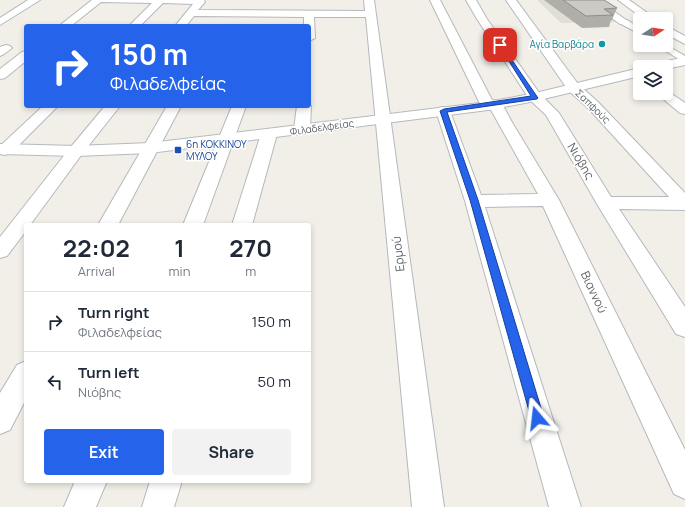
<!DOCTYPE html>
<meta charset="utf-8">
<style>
body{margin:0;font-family:Manrope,sans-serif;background:#f2f2f3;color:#1f2937;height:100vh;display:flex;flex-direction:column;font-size:15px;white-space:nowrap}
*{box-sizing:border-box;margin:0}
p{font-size:13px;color:#747a83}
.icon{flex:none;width:22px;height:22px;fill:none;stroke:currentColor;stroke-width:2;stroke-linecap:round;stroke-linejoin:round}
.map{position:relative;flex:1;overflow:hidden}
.sheet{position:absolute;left:24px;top:223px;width:287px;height:260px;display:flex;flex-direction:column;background:#fff;border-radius:4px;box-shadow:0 2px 6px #0003}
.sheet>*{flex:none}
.guide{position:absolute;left:24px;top:24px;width:287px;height:84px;border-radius:4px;box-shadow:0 2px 6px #0003;background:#2563eb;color:#fff;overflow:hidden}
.needle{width:26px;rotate:78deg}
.buttons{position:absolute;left:633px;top:12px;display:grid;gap:8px}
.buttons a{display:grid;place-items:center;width:40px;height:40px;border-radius:4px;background:#fff;box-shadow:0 2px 6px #0003;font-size:20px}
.pin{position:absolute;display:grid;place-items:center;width:34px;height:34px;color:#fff;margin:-17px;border-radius:8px;box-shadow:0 2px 6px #0006}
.me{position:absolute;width:44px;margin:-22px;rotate:343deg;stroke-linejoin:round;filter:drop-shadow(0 0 3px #0008)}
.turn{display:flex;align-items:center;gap:14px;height:84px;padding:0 20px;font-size:18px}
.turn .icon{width:52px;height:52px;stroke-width:2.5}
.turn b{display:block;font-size:28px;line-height:34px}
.eta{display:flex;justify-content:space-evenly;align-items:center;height:68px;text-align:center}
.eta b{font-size:24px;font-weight:700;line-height:28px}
.primary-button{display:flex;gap:8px;margin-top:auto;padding:8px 20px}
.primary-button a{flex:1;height:46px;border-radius:4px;background:#2563eb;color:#fff;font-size:16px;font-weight:700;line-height:46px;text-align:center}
.primary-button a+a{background:#f2f2f3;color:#1f2937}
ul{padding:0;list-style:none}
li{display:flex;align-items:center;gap:12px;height:60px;padding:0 20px;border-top:1px solid #e0e1e3}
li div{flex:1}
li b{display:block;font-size:15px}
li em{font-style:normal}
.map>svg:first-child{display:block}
</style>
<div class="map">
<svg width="685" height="507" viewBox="0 0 685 507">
<rect width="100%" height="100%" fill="#f1efe8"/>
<path fill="#e1ded6" d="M537,0H588L619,22L561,23Z"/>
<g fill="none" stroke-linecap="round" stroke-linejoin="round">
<defs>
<path id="pedestrian" d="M621,20H627L640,28V34L621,24Z
M656,45H666L685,56V63Z"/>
<path id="minor" d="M28,0H40L0,25V18Z
M92,0H204L205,2L198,10L365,11L364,0H374L444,507H412L366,17H314L315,38L309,41V26H304V17L194,16L186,26H175L193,4L163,3L140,26H129L152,3L101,2L71,26H59Z
M430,0H440L492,100L500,101L502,104L513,124L559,200L685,450V499L674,494L543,206L485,207L581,507H549L465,201L436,111L438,108L443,107L448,108L450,111L481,195L538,194L491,110L483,109L481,106Z
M466,0H476L487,19L540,94L559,113L611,197H669L588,108L568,90L506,0H516L578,84L598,102L685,193V210L619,209L685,307V337L676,334L597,204L546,115L530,100L477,19Z
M587,0H598L629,22L628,24H620Z
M618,0H629L656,19H644Z
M666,26L685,36V44L666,34Z
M6,45L10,46L12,48L4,54L0,56V47Z
M26,51V61L5,78L0,79V69L22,52Z
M666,90L685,103V114L680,113L656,93H666Z
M309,103L311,106L310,129L307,132L302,134L297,132L294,129L297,106H309Z
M43,106H58L11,153L5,155L0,154V146Z
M105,106H120L82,154L30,225H26V231L7,256L0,258V237L70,148Z
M167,106H181L118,225H98Z
M232,106H246L203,225H183Z
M269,129L274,131L277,134L252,225H232L261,134L264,131Z
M26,361V399L10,430L0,434V393L17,365Z
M75,481H107L96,507H64Z
M150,481H182L174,507H142Z"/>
<path id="secondary" d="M685,57V65L666,69V67H653L655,64Z
M640,68V76L535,101L488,110L150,153L76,156L0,154V144L76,146L150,143L488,102L535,93Z"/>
</defs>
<use href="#pedestrian" stroke="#b5b8bc" stroke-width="2"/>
<use href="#minor" stroke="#b5b8bc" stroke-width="2"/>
<use href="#secondary" stroke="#b6babf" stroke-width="2"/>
<use href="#pedestrian" fill="#fff" fill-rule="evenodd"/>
<use href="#minor" fill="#fff" fill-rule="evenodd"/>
<use href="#secondary" fill="#fff" fill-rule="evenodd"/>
</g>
<path fill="#afaea9" d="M544,0H604L617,8L612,20H611L609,27L582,28Z"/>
<path fill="#cccac5" stroke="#8f8d8a" d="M563,0H604L617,8L604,9L613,15L586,16Z"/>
<path fill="#2563eb" stroke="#184099" d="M498,44H501L538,98L537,99L447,112L478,200L544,418L542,422L537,424L533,422L531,418L470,200L440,111L444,109L531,96Z"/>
<circle fill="#0f9aa8" stroke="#fff" stroke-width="1.5" cx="602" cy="44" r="4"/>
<rect fill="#1a4fb4" stroke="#fff" stroke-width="1.5" x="174" y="146" width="8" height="8" rx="2"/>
<g text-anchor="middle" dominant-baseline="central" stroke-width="3" stroke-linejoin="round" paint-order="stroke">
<g font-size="10" fill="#0d838f" stroke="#fff" text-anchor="end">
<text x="594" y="44">Αγία Βαρβάρα</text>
</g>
<g font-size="10" fill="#5f6368" stroke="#fff">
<text transform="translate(593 106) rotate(44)">Σαπφούς</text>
<text transform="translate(322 127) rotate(-8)">Φιλαδελφείας</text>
</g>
<g font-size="10" fill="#164399" stroke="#fff" text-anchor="start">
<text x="186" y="144">6η ΚΟΚΚΙΝΟΥ<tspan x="186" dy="12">ΜΥΛΟΥ</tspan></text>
</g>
<g font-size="12" fill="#5f6368" stroke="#fff">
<text transform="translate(581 161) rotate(59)">Νιόβης</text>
<text transform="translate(398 254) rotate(-97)">Ερμού</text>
<text transform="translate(594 292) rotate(65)">Βιαννού</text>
</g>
</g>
</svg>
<div class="buttons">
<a><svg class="needle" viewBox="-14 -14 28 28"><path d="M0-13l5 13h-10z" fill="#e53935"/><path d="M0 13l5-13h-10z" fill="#747a83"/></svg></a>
<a><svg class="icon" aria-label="layers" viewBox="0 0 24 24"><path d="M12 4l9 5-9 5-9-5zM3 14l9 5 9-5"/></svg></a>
</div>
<div class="pin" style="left:500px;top:45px;background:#d93025"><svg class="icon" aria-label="arrive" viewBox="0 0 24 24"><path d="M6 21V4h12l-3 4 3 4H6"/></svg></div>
<svg class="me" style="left:537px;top:418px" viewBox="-20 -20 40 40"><path d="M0-17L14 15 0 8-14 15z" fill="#2563eb" stroke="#fff" stroke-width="4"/></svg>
<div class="guide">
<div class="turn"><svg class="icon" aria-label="right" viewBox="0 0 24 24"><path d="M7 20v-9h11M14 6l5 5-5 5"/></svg><div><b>150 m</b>Φιλαδελφείας</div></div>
</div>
<section class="sheet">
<div class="eta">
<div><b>22:02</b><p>Arrival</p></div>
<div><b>1</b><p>min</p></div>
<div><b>270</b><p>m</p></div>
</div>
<ul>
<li><svg class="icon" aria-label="right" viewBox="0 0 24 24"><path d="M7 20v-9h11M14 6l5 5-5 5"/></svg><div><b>Turn right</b><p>Φιλαδελφείας</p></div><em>150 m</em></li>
<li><svg class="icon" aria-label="left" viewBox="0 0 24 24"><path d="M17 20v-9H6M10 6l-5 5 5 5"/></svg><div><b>Turn left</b><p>Νιόβης</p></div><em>50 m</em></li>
</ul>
<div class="primary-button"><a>Exit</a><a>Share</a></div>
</section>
</div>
